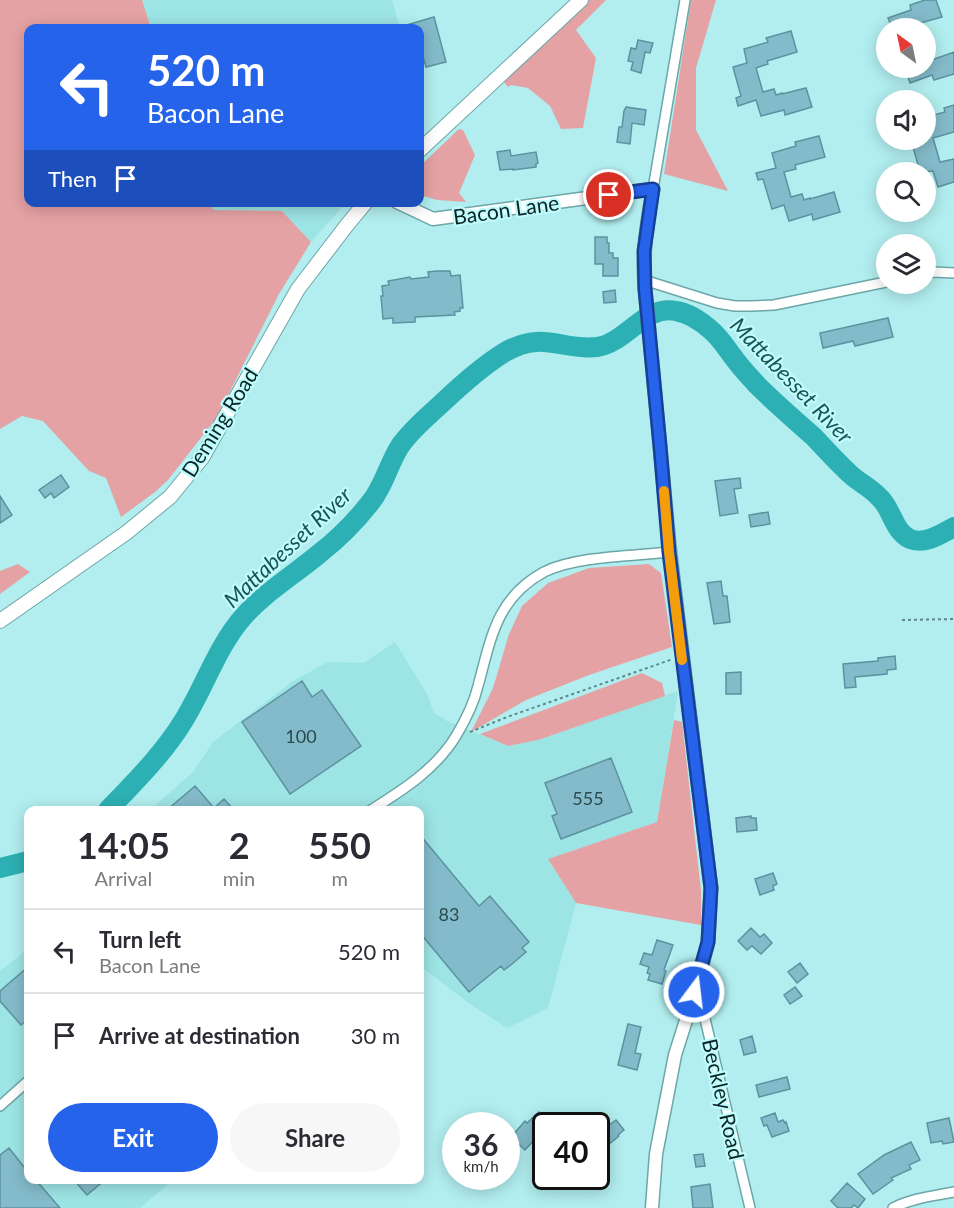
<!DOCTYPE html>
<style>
body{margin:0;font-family:Lato,sans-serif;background:#f7f7f7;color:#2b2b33;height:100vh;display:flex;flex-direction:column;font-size:22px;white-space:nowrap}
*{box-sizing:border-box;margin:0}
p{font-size:20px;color:#7c7c81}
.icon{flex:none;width:33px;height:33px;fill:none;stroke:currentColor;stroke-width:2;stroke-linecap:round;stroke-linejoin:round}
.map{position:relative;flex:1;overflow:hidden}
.side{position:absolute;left:24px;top:806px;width:400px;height:378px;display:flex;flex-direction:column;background:#fff;border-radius:12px;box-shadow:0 3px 15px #0003}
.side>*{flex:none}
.guide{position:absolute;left:24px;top:24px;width:400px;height:183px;border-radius:12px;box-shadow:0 3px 15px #0003;background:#2563eb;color:#fff;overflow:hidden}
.needle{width:39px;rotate:327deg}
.buttons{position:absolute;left:876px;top:18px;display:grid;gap:12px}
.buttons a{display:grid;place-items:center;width:60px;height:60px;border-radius:50%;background:#fff;box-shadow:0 3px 15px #0003;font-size:30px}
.speed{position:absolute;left:442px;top:1112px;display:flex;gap:12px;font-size:30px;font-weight:700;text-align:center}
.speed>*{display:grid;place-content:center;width:78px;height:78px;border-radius:50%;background:#fff;box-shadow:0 3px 15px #0003;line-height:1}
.speed small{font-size:15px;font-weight:400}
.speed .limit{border:3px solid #111;border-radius:9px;background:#fff;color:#111}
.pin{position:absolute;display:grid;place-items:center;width:51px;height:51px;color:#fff;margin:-26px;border:3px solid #fff;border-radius:50%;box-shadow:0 2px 6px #0007}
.me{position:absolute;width:66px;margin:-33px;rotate:15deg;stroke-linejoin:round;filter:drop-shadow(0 0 4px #0008)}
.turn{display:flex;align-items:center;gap:21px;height:126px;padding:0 24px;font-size:27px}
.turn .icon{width:78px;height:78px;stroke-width:2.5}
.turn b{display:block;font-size:42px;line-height:51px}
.then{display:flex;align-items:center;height:57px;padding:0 24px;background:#0003;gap:12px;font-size:22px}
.eta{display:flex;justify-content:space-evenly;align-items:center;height:102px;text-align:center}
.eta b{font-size:36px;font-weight:700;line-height:42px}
.action{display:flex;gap:12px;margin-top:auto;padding:12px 24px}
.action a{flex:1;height:69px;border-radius:36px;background:#2563eb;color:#fff;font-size:24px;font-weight:700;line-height:69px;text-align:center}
.action a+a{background:#f7f7f7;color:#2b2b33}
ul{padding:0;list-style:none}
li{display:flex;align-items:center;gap:18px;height:84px;padding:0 24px;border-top:2px solid #e1e1e2}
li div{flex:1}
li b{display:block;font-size:22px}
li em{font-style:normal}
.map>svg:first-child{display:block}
</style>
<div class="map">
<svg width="954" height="1208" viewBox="0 0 954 1208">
<rect width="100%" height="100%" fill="#b2eeef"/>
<path fill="#9de4e5" d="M142,0H392L400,28H151Z
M210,203H346L311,242L282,211L213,210Z
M395,642L427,694L434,713L447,721L508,746L538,740L678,691L657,822L548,859L576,903L548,1008L507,1028L470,1004L420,966V810H150L194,771L213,742L293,681L328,662L364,663Z
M28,949V1179H174L140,1208H0V971Z"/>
<path fill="#e5a2a4" d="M0,0H142L151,28H28V202H210L213,210L282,211L311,242L279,294L217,417L168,480L155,492L121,517L106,478L89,471L43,421L22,416L0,429Z
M589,0H606L576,30L596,58L583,128L561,129L550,106L528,88L511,85L508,87L504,82Z
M691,0H716L696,68V130L728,191L664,174Z
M459,129L463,130L475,155L459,193L466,202L437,200L420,195V166Z
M18,564L30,572L0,594V571Z
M649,564L661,573L672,647L589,675L526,700L471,732L493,688L509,634L522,606L548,583L589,568Z
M642,673L662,683L665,696L538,740L508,746L480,734Z
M674,720L682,722L701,891V925L576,903L548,859L657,822Z"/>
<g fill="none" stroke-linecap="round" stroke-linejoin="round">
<path stroke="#2db0b3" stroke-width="20" d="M108,810C135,782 164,753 184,720C205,686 217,647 243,617C265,592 294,575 320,553C338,539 355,522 370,503C384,486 388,465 400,446C411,430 427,417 441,404C461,385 482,366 505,352C544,330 561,351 597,347C626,343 645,304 676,311C689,313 702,322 712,331C721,339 727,349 734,358C741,368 749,376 757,385C775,403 795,420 814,437C826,450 838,463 851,475C860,483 871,488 879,497C892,508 893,531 910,539C925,545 941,534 954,527
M0,868L28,861"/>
</g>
<path fill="#84bbca" stroke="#5c92a0" stroke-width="1.5" d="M925,0H936L942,17L917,24L919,28H892L888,18L911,10L910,5Z
M434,17L446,62L426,67L420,46V28H403V26Z
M791,31L797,52L767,61L768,64L756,68L763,92L774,89L776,95L782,93V94L806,88L812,107L785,115L784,110L761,116L756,100L738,106L736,98L741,96L733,67L747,63L744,49L768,42L766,38Z
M638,40L653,43L650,53L645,52L641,73L631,70L633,62L628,61L631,48L636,49Z
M954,52V74L934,80L932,75L910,83L905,68H926V62Z
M954,105V132L933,138L940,162L954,159V182L938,187L933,171L920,172L911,140H926V117L945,112L944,108Z
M626,107L646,110L644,125L632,123L630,144L617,142L619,127H622L624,111Z
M819,136L825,157L795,165L796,169L784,172L791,197L802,194L804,200L810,198V199L834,192L840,212L813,220L812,214L789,221L784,205L772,209L763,179L758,180L756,173L776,168L772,153L796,146L795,142Z
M510,150L511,156L536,152L538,163L536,164V167L513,170V169L500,170L497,152Z
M595,237H607V243H609V253H613V258H618V276H603V264H595Z
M437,271H450L451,276L460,275L463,308H460V311L454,312L455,315L415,317V322L393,323V318L383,319L381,296H383L382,286L389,285L388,281L410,277L411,279L429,277L428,272Z
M615,290L616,302L604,303L603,292Z
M888,318L893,337L855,346L853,341L823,348L820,333Z
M61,475L69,487L54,498L51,493L45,498L39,490Z
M740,478L741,488L734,489L738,513L720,516L715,481Z
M0,496L12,515L0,523Z
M768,512L770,524L751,527L749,515Z
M721,581L723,596H727L730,622L714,624L707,583Z
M895,656L896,669L887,670V674L855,677L856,687L845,688L843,664L878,661V658Z
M741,672V694H726V673Z
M302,681L312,697L322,690L361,746L290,794L242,722Z
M611,758L632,812L561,839L552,816L557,814L545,783Z
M195,786L214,808L224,799L234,810H167Z
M751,816V818H756L757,830L737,832L736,818Z
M420,835L479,906L490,896L529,942L522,948L526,952L512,964L504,970L501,966L469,992L420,933Z
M773,873L777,884L773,886L774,890L760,895L755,879Z
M751,928L760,937L764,934L772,943L761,954L752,946L747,950L738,941Z
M657,940L673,945L664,970L666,971L662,984L648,980L650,974L647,973L649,967L640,964L644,953L652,955Z
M800,963L808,974L797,983L788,972Z
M28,967V1019L21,1025L0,1001V991Z
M795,987L802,996L790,1004L784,995Z
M628,1024L641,1027L635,1053L641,1054L637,1070L618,1065Z
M752,1036L756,1052L744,1055L740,1040Z
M787,1077L790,1089L759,1097L756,1085Z
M539,1112L547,1120L536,1132L539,1135L525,1150L511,1137L525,1121L527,1123Z
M775,1113L778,1122L783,1120L785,1123L786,1122L789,1131L772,1137L767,1125L764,1126L761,1118Z
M949,1118L954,1142L943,1144L942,1141L931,1143L927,1123Z
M616,1120L624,1130L618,1135L619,1136L602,1150L597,1143V1132L608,1124L609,1125Z
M911,1142L920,1160L909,1165L911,1169L891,1178L893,1180L873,1194L858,1174L884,1155Z
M9,1148L28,1172V1179H35L60,1208H0V1155Z
M703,1154L705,1166L696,1167L694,1155Z
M73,1179H106L87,1195Z
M847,1183L865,1199L858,1208L854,1205L851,1208H838L831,1201Z
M710,1184L713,1208H693L691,1187Z"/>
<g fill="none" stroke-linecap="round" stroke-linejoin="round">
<defs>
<path id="minor" d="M653,189L685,0
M926,274L934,272L954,273
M644,280L717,303L735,306H751L774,305L886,282
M371,810C403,790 436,769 456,736C465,721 474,703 478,686C491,639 496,598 544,572C576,556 633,556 670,552
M695,992L701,1002L750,1208
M0,1106L28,1081
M893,1208C912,1198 934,1196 954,1192"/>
<path id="tertiary" d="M397,202L433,219L653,189C647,223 642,255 645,289L670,552L711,888L708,942L695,992L675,1055L656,1154L652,1208"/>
<path id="secondary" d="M420,150L581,0
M0,621L126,533L170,497L202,458L298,289L347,225L366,202"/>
</defs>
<use href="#minor" stroke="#6ca6a7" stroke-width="12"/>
<use href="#tertiary" stroke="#6ca6a7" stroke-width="15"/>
<use href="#secondary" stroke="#6ca6a7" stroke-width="16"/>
<path stroke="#5e8889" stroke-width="2" stroke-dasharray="3 3" stroke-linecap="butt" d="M902,620L954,619
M470,732L507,717L673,659"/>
<use href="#minor" stroke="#fff" stroke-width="9"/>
<use href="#tertiary" stroke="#fff" stroke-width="12"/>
<use href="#secondary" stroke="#fff" stroke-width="14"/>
</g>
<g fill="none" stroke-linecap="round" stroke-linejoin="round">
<defs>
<path id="route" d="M609,195L653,189L644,251L645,289L660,446L669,552L711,888L708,942L694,992"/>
</defs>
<use href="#route" stroke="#184099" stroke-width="15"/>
<use href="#route" stroke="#2563eb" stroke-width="10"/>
<path stroke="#f59e0b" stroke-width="10" d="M664,491L669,552L682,660"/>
</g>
<g text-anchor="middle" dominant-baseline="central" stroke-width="4.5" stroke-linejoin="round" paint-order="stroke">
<g font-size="18" fill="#294a4e">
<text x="301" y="736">100</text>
<text x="588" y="798">555</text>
<text x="449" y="914">83</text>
</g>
<g font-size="21" fill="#0b2424" stroke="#bffcfd">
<text transform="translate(506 209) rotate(-8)">Bacon Lane</text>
<text transform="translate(219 422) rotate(-58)">Deming Road</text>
<text transform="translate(724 1099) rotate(77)">Beckley Road</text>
</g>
<g font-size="22" font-style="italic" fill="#1d5253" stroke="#bffcfd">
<text transform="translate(792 380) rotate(46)">Mattabesset River</text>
<text transform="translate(287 547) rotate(-43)">Mattabesset River</text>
</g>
</g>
</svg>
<div class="buttons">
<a><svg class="needle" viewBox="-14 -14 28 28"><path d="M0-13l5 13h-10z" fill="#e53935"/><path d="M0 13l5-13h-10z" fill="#7c7c81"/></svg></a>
<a><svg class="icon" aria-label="sound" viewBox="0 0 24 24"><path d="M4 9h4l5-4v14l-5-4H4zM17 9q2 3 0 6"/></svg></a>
<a><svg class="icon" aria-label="search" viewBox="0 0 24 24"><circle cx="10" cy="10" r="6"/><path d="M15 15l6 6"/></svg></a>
<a><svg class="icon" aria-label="layers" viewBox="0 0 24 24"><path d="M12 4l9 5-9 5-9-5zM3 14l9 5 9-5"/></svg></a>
</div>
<div class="speed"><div>36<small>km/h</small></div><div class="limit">40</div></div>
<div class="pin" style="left:609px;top:195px;background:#d93025"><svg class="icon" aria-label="arrive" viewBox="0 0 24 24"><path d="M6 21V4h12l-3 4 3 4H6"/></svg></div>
<svg class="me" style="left:694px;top:992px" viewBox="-20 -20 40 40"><circle r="17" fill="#2563eb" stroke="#fff" stroke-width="3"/><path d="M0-11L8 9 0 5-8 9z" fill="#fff"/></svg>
<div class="guide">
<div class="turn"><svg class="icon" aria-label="left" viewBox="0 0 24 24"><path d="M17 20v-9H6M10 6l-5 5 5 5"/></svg><div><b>520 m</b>Bacon Lane</div></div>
<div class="then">Then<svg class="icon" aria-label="arrive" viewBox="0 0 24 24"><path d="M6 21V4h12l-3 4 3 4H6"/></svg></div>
</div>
<section class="side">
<div class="eta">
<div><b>14:05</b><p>Arrival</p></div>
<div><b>2</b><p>min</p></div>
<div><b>550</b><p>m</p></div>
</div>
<ul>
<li><svg class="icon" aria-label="left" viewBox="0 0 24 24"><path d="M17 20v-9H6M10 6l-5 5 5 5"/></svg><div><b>Turn left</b><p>Bacon Lane</p></div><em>520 m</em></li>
<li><svg class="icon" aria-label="arrive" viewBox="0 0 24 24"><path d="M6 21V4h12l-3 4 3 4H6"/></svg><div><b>Arrive at destination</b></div><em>30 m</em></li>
</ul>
<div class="action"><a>Exit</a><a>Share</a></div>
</section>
</div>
